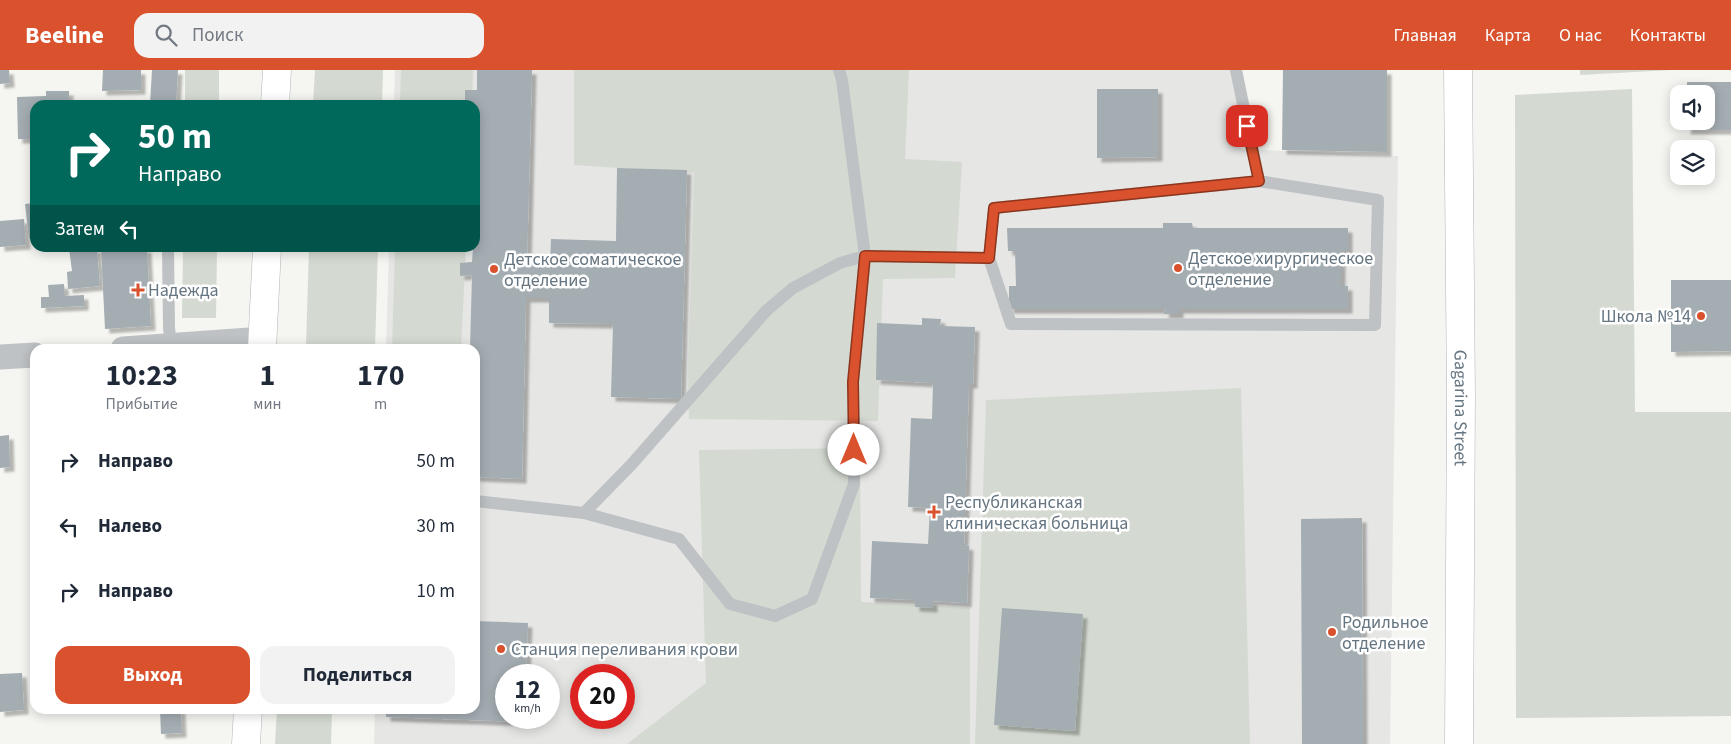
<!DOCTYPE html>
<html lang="ru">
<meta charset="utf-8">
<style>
body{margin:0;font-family:"Source Sans 3",sans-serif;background:#f2f2f3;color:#1f2937;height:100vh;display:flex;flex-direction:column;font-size:19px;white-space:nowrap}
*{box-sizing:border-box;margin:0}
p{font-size:16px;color:#747a83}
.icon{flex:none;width:28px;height:28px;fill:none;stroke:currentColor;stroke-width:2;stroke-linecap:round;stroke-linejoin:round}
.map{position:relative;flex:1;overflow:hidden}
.details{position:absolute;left:30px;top:274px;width:450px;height:370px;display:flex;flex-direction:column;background:#fff;border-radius:15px;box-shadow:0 2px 12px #0003}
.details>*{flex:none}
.guide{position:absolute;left:30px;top:30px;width:450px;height:152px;border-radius:15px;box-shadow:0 2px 12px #0003;background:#00695c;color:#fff;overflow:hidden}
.fabs{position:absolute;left:1670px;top:15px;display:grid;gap:10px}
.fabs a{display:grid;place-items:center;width:45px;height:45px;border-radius:10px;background:#fff;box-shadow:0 2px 12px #0003;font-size:25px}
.speed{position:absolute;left:495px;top:594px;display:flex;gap:10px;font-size:25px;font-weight:700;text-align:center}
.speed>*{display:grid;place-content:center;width:65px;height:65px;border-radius:50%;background:#fff;box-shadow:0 2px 12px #0003;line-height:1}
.speed small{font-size:12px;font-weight:400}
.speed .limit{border:8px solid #d22;background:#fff;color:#111}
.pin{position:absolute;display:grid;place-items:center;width:42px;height:42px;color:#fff;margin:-21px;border-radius:10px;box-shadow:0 2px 8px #0006}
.me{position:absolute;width:55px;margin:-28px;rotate:0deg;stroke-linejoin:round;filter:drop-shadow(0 0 4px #0008)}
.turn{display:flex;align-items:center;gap:18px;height:105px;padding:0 25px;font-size:22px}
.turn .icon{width:65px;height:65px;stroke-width:2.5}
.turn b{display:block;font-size:35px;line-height:42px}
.then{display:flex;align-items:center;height:48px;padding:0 25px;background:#0003;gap:10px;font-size:19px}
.eta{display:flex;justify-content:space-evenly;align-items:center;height:85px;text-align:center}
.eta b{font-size:30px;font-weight:700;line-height:35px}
.action{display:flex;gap:10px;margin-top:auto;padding:10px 25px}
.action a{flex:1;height:58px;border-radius:15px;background:#d9522d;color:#fff;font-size:20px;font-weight:700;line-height:58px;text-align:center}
.action a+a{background:#f2f2f3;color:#1f2937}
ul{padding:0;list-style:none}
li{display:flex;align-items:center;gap:15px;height:65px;padding:0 25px}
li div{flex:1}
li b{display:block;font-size:19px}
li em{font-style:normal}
header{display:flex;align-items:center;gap:30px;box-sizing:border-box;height:70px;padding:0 25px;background:#d9522d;color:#fff}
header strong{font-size:24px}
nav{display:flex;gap:28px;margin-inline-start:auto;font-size:18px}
.search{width:350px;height:45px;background:#f2f2f3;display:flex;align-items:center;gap:12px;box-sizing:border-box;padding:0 18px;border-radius:15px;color:#747a83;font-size:19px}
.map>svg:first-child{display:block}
</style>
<header>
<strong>Beeline</strong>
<div class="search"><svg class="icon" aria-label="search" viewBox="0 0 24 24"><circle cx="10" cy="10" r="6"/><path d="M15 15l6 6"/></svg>Поиск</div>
<nav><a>Главная</a><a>Карта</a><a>О нас</a><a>Контакты</a></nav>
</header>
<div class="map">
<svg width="1731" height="674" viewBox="0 0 1731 674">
<defs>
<filter id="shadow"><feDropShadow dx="4.5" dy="4.5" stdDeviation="1" flood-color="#0004"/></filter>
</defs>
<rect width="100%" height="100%" fill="#f5f5f1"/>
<path fill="#e6e6e5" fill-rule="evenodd" d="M395,0H1239L1241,79L1398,86L1390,674H374L375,639H475V279H386L389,178H475V35H394ZM506,605H549V648H506ZM581,605H624V648H581Z"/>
<path fill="#d4dad1" d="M185,0H219V35H185Z
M315,0H383L382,35H313Z
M401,0H473L472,35H400Z
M574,0H909L905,89L962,92L955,208L883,209L878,351L689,349L688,302L694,103L574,95Z
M1580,0H1671L1580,5Z
M1632,19L1635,342H1731V646L1516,648L1515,25Z
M183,178H217L216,248H182Z
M309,178H378L375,278L306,277Z
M395,178H466L461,279H392Z
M1241,318L1250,674H975L986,330Z
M860,378L861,532L970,538V674H627L706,613L699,380Z
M277,639H332L331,674H275Z"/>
<path fill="#a4adb2" filter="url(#shadow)" d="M0,0H9L10,13L0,14Z
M103,0H141V20L102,21Z
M152,0H178L176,35L150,34Z
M477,0H532L527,193L550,194L551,169L616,171L617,98L687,100L681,329L611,327L613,254L549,253V228H526L522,409L475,407V279H470L472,205L460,206V193L472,192L473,178H475L476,33H465V20H477Z
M1283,0H1387V82L1282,80Z
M1687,12H1731V60H1686L1687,51H1706V24H1687Z
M1097,19H1158V87L1097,88Z
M46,21H69V35H35V69H18L17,27L46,26Z
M35,133V168L29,169L25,134Z
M24,149L26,175L0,177V151Z
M1163,153H1192L1193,158H1348V181H1341V216H1348V239H1179V244H1164L1165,239H1009V216H1016L1015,181H1008L1007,158H1163Z
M69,178H97L100,216L68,219L67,202L72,201Z
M101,178H147L151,256L105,259Z
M1671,210H1731V281L1671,282Z
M64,214L65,226L84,225V236L41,238V227H49L48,215Z
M922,248L941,249L940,256L975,257L973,314H969L964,475L969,476L967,533L933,531V538L915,537V530L870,528L872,471L928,474L930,438L908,437L911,348L932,349L933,313L876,310L877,253L922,255Z
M9,365L10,397L0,398V366Z
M1362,448L1363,674H1302L1301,449Z
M1002,538L1083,544L1075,661L994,655Z
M475,551L528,553L526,605H506V648H524V652L386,647V639H475Z
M22,603L24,640L0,642V604Z
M160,639H181L182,663L161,664Z"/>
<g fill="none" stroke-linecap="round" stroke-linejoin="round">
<defs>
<g id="secondary">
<path id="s1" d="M1458,0L1461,326L1459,674"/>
</g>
<path id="primary" d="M275,35L277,0
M262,279L267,178
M246,674L248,639"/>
</defs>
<use href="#secondary" stroke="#b0b6ba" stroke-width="29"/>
<use href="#primary" stroke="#b1b6b9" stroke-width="29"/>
<path stroke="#bec2c5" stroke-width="12" d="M1236,0L1259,111
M1259,111L1378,130L1375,255L1011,254L989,188L994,138Z
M168,178L169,258L171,275
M475,431L584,443L631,395L766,241L793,218L840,193L865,186L989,188
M584,443L679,469L730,534L775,546L812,529L854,414L853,312L865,186L842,10L839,0"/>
<path stroke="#bec2c5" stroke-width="25" d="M123,279L262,269
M0,287L35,285"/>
<use href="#secondary" stroke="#fff" stroke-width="28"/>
<use href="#primary" stroke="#fff" stroke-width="28"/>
</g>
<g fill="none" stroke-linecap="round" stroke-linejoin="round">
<defs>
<path id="route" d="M854,380L853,312L865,186L989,188L994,138L1259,111L1247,56"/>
</defs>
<use href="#route" stroke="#8d351d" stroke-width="12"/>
<use href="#route" stroke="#d9522d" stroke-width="9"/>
</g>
<g fill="#d9522d" stroke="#fff" stroke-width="2">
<circle cx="1178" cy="198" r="5"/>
<circle cx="494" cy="199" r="5"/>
<path d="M135.5 212.5h5v5h5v5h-5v5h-5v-5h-5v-5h5z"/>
<circle cx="1701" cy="246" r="5"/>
<path d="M931.5 434.5h5v5h5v5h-5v5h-5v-5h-5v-5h5z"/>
<circle cx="1332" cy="562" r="5"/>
<circle cx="501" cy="579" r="5"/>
</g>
<g text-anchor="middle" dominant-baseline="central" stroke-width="5" stroke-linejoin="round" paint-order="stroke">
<g font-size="18" fill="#657581" stroke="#fff" text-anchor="start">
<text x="1188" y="188">Детское хирургическое<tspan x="1188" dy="21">отделение</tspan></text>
<text x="504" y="189">Детское соматическое<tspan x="504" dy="21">отделение</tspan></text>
<text x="148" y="220">Надежда</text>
<text x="1691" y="246" text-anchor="end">Школа №14</text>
<text x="945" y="432">Республиканская<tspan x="945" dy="21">клиническая больница</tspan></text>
<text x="1342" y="552">Родильное<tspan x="1342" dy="21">отделение</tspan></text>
<text x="511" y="579">Станция переливания крови</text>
</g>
<g font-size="18" fill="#657581" stroke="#fff">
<text stroke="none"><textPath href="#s1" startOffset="338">Gagarina Street</textPath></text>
</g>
</g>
</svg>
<div class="fabs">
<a><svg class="icon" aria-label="sound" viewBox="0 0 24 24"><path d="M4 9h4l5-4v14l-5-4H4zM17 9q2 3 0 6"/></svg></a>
<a><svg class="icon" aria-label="layers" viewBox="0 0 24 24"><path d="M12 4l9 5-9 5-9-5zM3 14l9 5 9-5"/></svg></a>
</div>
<div class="speed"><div>12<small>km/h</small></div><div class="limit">20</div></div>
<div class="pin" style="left:1247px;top:56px;background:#d93025"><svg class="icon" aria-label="arrive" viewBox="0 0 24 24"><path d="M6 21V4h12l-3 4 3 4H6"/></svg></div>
<svg class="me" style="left:854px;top:380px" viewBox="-20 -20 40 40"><circle r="19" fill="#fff"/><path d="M0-13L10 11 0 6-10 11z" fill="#d9522d"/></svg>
<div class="guide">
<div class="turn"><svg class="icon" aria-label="right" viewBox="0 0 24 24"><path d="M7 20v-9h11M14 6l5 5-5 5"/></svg><div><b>50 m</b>Направо</div></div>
<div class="then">Затем<svg class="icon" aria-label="left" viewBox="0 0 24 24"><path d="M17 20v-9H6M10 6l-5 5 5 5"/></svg></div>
</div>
<section class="details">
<div class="eta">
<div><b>10:23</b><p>Прибытие</p></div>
<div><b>1</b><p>мин</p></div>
<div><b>170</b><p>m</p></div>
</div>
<ul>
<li><svg class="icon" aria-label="right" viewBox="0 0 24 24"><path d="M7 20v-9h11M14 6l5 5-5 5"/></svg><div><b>Направо</b></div><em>50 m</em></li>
<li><svg class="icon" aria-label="left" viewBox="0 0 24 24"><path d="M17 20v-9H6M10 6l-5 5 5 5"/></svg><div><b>Налево</b></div><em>30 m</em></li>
<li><svg class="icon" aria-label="right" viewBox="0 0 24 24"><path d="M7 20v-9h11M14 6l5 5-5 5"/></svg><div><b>Направо</b></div><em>10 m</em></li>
</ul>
<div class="action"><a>Выход</a><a>Поделиться</a></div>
</section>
</div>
